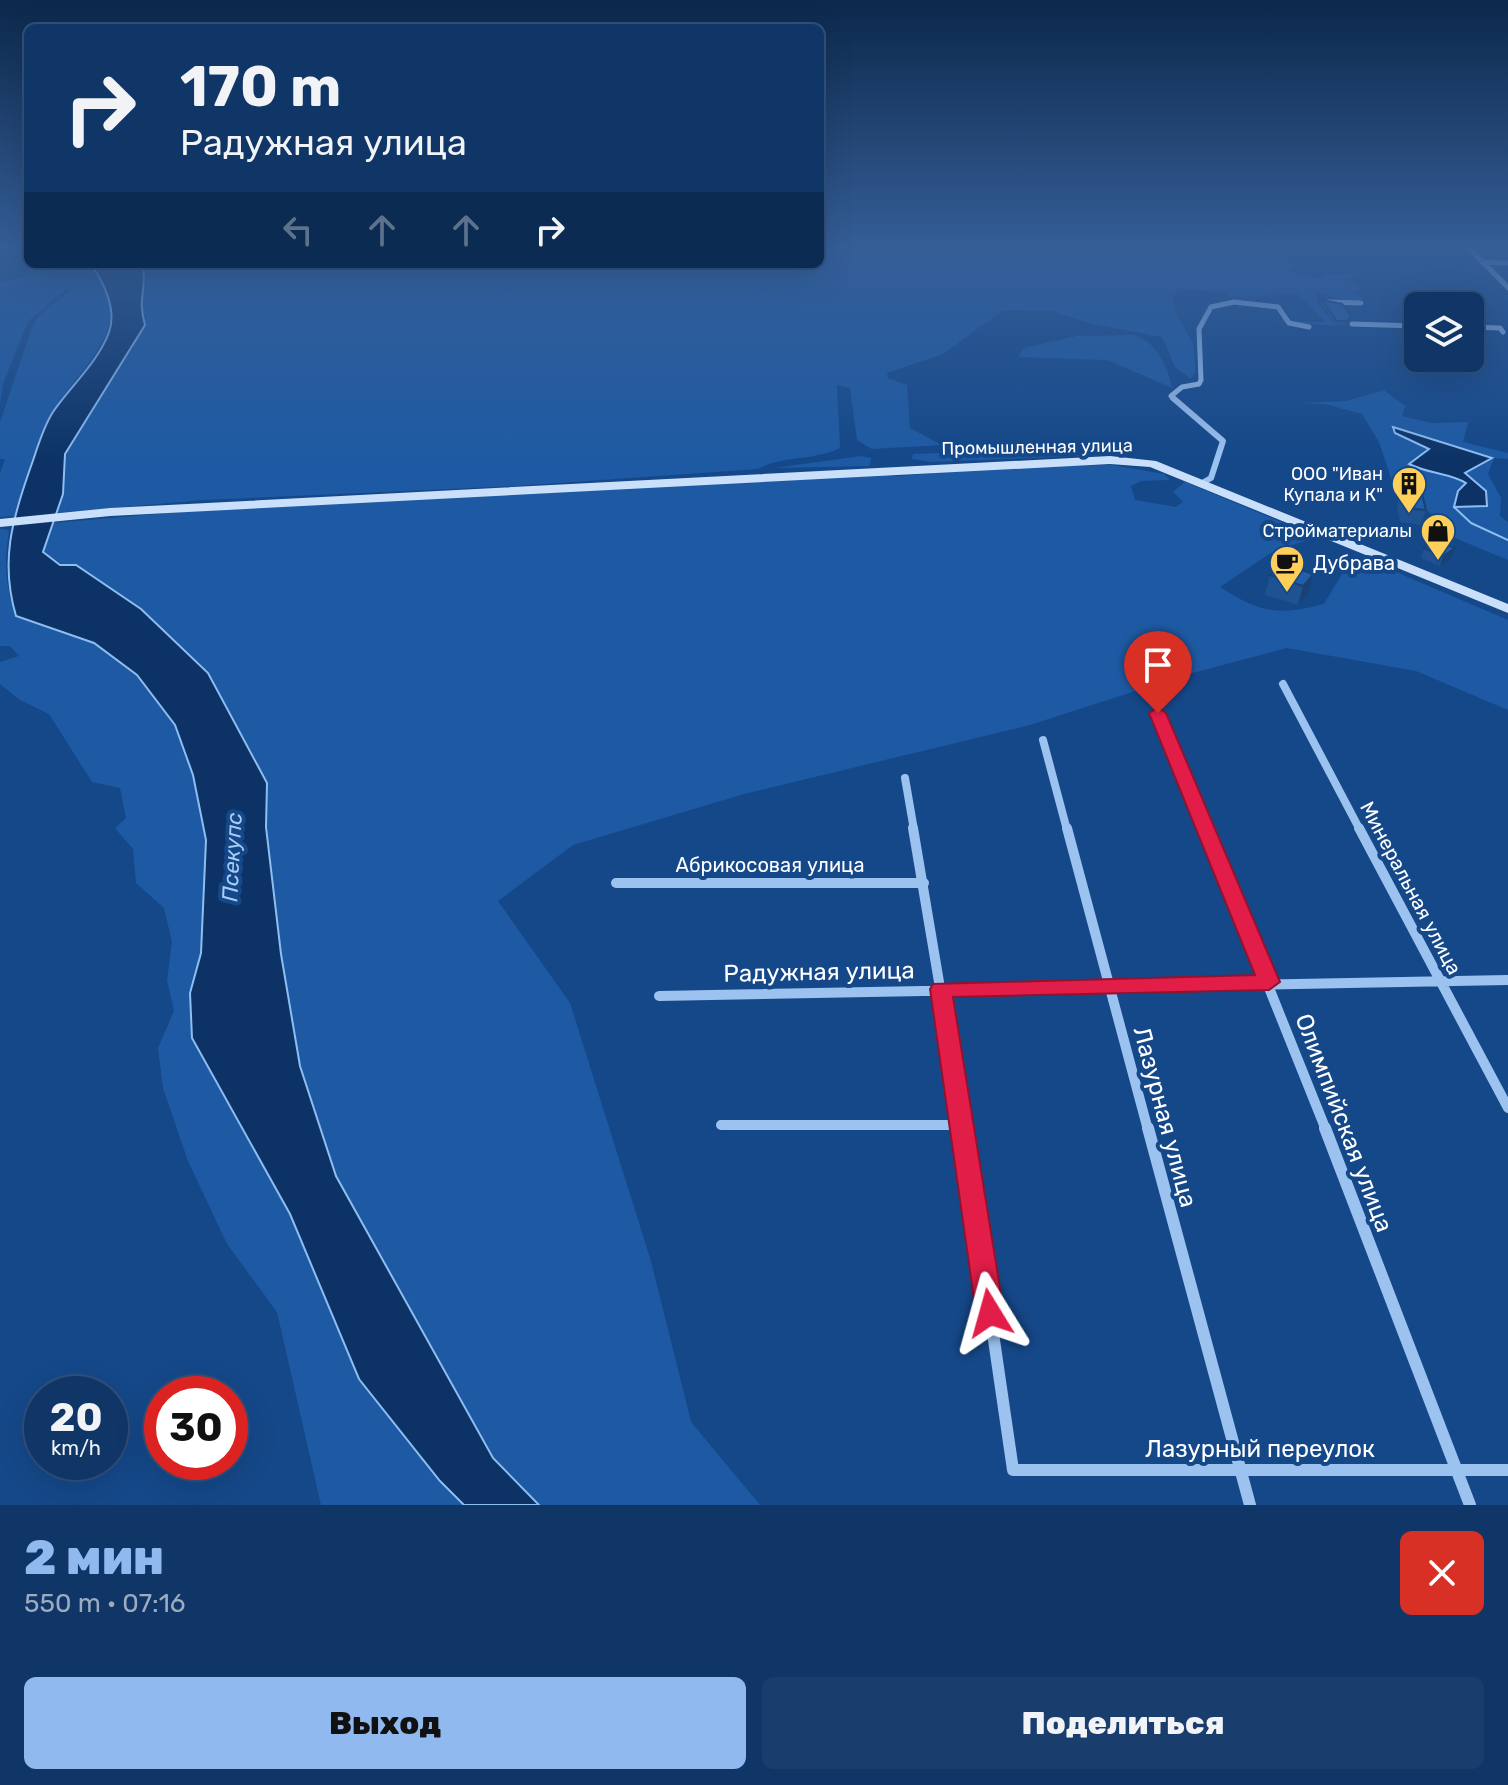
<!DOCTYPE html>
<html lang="ru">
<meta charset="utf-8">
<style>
body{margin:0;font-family:Rubik,sans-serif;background:#193e6d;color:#f1f3f6;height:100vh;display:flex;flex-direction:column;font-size:30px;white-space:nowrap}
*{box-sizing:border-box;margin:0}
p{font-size:26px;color:#9cabc0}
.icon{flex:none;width:44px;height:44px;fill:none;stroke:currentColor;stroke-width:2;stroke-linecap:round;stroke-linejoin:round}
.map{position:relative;height:1505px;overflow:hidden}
.side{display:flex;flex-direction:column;background:#103667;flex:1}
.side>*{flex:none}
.top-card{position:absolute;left:24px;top:24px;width:800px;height:244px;border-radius:12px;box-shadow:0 8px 32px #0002,0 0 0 2px #30507b;background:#103667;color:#f1f3f6;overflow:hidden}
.tools{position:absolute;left:1404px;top:292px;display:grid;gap:16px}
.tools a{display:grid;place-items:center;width:80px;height:80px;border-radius:12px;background:#103667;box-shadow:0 8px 32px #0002,0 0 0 2px #30507b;font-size:40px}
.speed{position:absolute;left:24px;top:1376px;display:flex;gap:16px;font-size:40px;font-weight:700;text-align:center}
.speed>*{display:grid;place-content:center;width:104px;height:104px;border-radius:50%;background:#103667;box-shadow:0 8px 32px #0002,0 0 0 2px #30507b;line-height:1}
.speed small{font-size:20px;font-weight:400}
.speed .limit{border:12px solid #d22;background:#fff;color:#111}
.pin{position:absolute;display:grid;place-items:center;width:68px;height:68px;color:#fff;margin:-82px -34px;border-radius:50% 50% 50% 0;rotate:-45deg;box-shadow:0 0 8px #0007}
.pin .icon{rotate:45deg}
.me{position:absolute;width:88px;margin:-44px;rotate:352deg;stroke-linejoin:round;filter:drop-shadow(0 0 6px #0008)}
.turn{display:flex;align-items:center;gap:28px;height:168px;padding:0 24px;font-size:36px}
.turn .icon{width:104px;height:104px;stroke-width:2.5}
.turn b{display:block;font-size:56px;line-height:68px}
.lanes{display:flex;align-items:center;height:76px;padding:0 24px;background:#0003;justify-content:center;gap:40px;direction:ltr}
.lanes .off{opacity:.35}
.round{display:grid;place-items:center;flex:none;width:84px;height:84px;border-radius:12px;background:#193e6d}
.headline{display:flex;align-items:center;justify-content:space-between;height:136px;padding:0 24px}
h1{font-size:48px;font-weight:800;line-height:60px;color:#90b9f0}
.cta{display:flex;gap:16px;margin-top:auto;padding:16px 24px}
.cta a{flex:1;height:92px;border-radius:12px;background:#90b9f0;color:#111;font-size:32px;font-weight:800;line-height:92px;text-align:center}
.cta a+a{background:#193e6d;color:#f1f3f6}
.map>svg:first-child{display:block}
</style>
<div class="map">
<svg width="1508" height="1505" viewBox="0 0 1508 1505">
<rect width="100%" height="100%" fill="#154889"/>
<path fill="#1e5aa3" d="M820,247H1272L1289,254L1284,255L1287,257L1283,261L1291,265V269L1283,271L1324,279L1321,274H1360L1345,279L1361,288L1353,293L1364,299C1345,305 1332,292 1314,293L1320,307L1337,326L1265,320L1325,322L1298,294L1231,297L1229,292L1179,289L1172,297L1176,314L1193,343L1196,372L1191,379L1175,367L1162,337L1093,324L1052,311L1003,310L943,354L887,373L888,378L907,385L910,428L942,445L872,449L857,440L850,388L837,385L840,448C814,461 783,455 758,469L516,486L203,500L56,513L63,494L65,454L121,361L133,348L145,285L143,264H820Z
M31,264H90C143,331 78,363 50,418C34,448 25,484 14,516L0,517V474L5,459H0V422L31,330L38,317L72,289L65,290L28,321L3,384L0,404V282L33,275L26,266Z
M1134,335C1155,341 1169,367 1172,388L1108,360L1018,357L1024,348L1077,336Z
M1384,390L1405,406L1402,416L1432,423L1468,422L1463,442L1508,453V459L1494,458L1488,474L1501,498L1500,516L1508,522V560L1455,538L1433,515L1394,487L1379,442L1362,414L1325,404L1298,403L1346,401Z
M959,452L1105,455L931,462L912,459L913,454Z
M861,456L871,458L870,466L774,468Z
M1021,466L1112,465L1164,474L1170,480L1141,481L1131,486L1135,500L1176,507L1183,502L1173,492L1185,482L1317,537L1274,551L1220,587C1260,613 1279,616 1324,604L1354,554L1508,620V710L1416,671L1287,648L1185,675L1030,725L744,794L573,845L498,901L570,1003L650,1258L691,1422L760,1505H539L493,1458L336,1176L300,1066L281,954L266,827L267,783L208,673L141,609L43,553L53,523L181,512L872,474L898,476Z
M0,529L9,530C4,562 5,586 16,616L94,643L137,675L175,725L193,775L206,840L201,953L190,993L192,1038L290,1214L359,1379L440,1481L464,1505H321L277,1312L227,1244L188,1161L163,1088L158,1048L174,1011L167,980L172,942L164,908L136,883L133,849L115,828L126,818L120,788L92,782L49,714L20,700L0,684V662L19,656L10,646H0Z"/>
<path fill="#0d3366" stroke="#8ebdf2" stroke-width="2" d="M90,264H143C147,290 137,298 145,325L65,454L63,494L43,552L60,565H76L141,609L208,673L267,783L266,827L281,954L300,1066L336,1176L493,1458L539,1505H464L440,1481L359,1379L290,1214L192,1038L190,993L201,953L206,840L193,775L175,725L137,675L94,643L16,616C0,562 12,520 30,469C37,450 42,429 53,412C70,387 99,361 109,332C117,310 104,281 90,264Z
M1393,427L1492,458L1465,473L1486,491L1487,506L1454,507L1458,491L1466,483C1450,473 1429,474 1409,464L1429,449L1395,433Z"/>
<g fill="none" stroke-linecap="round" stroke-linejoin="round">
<path stroke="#8ebdf2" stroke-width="2" d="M1454,507L1471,523L1508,540"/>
<path stroke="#9cc2ef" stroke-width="5" d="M1482,262L1508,263
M1329,302L1361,303
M1352,324L1418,326
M1470,327L1500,328L1503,332
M1175,400L1171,396L1182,387L1199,384L1201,380L1199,329L1211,307L1234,302L1278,307L1289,323L1309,327"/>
<path stroke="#9cc2ef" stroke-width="6" d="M1173,398L1223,441L1211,478L1202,483"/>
<path stroke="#9cc2ef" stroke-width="8" d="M1283,684L1360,830
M1158,713L1206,830
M1043,740L1067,830
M905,778L914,830"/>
<path stroke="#9cc2ef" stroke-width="10" d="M913,828L964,1130
M1067,828L1148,1130
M1205,828L1326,1130
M1359,828L1508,1108
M616,883H924
M659,996L1508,980
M721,1125H963"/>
<path stroke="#9cc2ef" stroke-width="12" d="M963,1128L1013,1470H1508
M1148,1128L1250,1505
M1325,1128L1470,1505"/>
<path fill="#9cc2ef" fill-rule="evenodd" d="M1464,247H1472L1508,284V291Z"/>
<path fill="#cadffa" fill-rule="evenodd" d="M1110,456L1156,461L1508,604V613L1150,467L1110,464L110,516L0,527V519L110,508Z"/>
</g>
<path fill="#1e5290" d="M1322,300L1350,315L1347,325H1336L1321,304Z
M1401,492L1426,510L1421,525L1400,522L1397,506Z
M1424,548L1452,558L1440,566L1421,558Z
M1314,574L1309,594L1298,605L1265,595L1270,575Z"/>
<path fill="#184276" d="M1455,548L1452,558L1440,566L1443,556Z
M1314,574L1309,594L1298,605L1303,586Z"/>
<path fill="#235fa8" stroke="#184276" stroke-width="2" d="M1322,300L1342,304L1350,315L1348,321H1337Z
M1401,492L1422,494L1426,510L1404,508Z
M1436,541L1455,548L1443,556L1424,548Z
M1281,564L1314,574L1303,586L1270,575Z"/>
<linearGradient id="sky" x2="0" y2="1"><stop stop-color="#0c284b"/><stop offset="0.54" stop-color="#355e97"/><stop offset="1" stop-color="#355e97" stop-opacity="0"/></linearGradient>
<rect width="1508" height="458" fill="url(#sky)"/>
<path fill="#e11d48" stroke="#92132f" stroke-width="2" d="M1158,708L1166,713L1280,982L1269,990L953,997L1004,1313L1000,1322L990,1325L980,1322L976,1313L930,989L933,984L1255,975L1149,713Z"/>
<defs>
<symbol id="building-pin" viewBox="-11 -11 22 30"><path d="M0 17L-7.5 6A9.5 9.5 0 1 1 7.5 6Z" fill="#ffcf5a" stroke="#154889"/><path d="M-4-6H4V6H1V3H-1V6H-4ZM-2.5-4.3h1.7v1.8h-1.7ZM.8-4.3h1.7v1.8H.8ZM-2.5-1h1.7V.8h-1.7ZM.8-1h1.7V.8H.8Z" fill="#111"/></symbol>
<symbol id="shop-pin" viewBox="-11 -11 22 30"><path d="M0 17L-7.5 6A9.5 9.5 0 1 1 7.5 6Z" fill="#ffcf5a" stroke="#154889"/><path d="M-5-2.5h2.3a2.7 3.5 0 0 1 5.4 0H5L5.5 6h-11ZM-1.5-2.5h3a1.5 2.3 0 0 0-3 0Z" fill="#111"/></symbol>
<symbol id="cafe-pin" viewBox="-11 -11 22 30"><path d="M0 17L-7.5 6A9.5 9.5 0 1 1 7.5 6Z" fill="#ffcf5a" stroke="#154889"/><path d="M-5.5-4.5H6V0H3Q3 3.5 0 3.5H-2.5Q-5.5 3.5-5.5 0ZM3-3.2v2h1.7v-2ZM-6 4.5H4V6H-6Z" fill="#111"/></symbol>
</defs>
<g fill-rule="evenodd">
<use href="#building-pin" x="1389" y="464" width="40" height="54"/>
<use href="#shop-pin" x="1418" y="511" width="40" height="54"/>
<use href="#cafe-pin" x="1267" y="543" width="40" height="54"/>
</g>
<g text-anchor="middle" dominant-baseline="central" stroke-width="8" stroke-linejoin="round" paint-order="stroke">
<g font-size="18" fill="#fff" stroke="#154889">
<text transform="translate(1037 447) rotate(-1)">Промышленная улица</text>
</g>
<g font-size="18" fill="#fff" stroke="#154889" text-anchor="end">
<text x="1383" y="474">ООО "Иван<tspan x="1383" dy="21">Купала и К"</tspan></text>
<text x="1412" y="531">Стройматериалы</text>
</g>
<g font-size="20" fill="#fff" stroke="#154889" text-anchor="start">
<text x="1313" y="563">Дубрава</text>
</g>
<g font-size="20" fill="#fff" stroke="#154889">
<text x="770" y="865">Абрикосовая улица</text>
<text transform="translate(1411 888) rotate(62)">Минеральная улица</text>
</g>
<g font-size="22" font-style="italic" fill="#a8ccf6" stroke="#154889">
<text transform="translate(232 857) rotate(-87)">Псекупс</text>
</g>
<g font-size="24" fill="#fff" stroke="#154889">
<text transform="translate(819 972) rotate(-1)">Радужная улица</text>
<text transform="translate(1165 1117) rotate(75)">Лазурная улица</text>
<text transform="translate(1344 1123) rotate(69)">Олимпийская улица</text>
<text x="1260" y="1449">Лазурный переулок</text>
</g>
</g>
</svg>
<div class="tools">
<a><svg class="icon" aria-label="layers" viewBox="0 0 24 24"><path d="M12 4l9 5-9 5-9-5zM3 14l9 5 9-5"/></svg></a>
</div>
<div class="speed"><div>20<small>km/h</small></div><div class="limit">30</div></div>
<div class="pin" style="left:1158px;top:713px;background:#d93025"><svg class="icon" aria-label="arrive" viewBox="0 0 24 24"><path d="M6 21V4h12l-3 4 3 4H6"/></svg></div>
<svg class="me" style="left:990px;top:1313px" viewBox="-20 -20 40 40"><path d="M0-17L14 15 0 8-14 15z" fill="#e11d48" stroke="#fff" stroke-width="4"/></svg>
<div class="top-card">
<div class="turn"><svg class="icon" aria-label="right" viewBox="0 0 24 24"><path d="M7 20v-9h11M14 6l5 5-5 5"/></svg><div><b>170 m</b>Радужная улица</div></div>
<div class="lanes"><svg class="icon off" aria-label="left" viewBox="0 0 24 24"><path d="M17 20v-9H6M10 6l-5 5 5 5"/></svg><svg class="icon off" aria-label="ahead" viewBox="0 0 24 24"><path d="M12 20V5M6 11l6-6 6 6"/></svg><svg class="icon off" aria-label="ahead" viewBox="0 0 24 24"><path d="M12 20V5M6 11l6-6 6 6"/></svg><svg class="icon" aria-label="right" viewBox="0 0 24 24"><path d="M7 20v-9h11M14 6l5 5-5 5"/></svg></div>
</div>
</div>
<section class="side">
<div class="headline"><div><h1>2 мин</h1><p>550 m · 07:16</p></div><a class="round" style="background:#d93025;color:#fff"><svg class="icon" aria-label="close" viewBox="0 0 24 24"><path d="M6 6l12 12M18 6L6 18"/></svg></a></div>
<div class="cta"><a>Выход</a><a>Поделиться</a></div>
</section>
